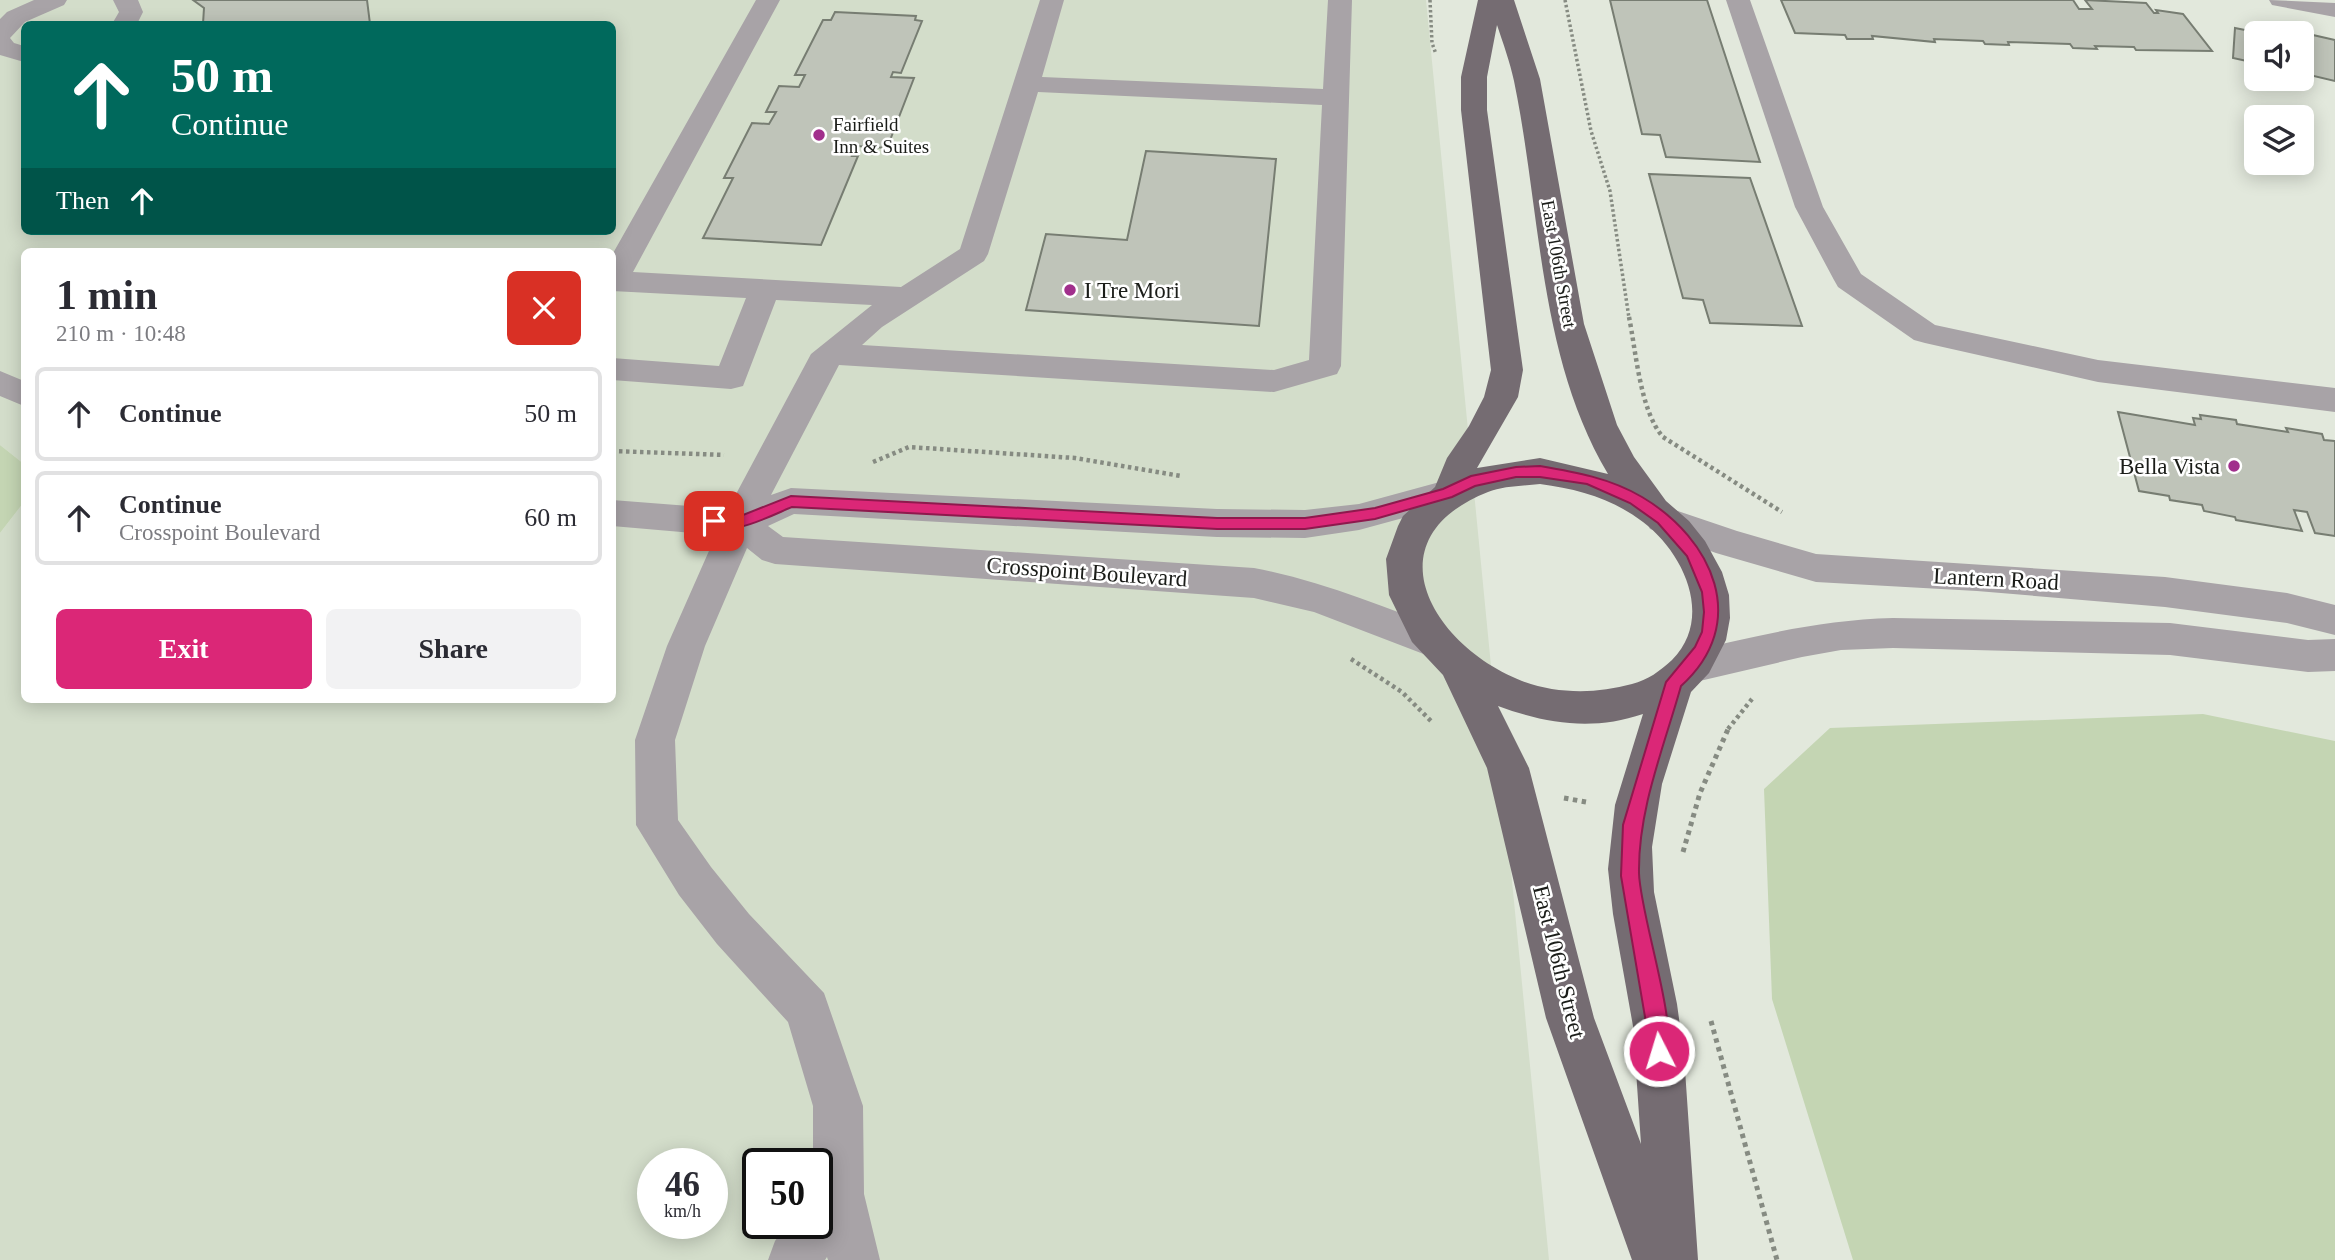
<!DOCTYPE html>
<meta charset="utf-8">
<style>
body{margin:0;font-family:Georgia,serif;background:#f2f2f3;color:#2b2b33;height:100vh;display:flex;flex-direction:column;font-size:26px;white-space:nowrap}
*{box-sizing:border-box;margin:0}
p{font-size:23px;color:#7c7c81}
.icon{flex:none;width:38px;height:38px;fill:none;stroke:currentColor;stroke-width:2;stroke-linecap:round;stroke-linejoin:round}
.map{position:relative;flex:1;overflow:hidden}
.drawer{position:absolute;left:21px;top:248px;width:595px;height:455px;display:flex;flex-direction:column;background:#fff;border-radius:10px;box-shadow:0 4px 18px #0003}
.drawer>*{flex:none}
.guide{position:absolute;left:21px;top:21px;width:595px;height:214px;border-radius:10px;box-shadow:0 4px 18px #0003;background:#00695c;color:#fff;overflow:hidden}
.tools{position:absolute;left:2244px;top:21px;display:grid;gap:14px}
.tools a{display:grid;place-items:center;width:70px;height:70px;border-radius:10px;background:#fff;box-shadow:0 4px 18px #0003;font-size:35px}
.speed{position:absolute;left:637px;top:1148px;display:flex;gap:14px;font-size:35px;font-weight:700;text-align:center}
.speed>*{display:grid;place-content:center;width:91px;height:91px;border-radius:50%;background:#fff;box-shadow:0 4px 18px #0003;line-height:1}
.speed small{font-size:18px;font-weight:400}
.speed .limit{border:4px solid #111;border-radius:10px;background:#fff;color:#111}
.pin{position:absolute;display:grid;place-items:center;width:60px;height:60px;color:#fff;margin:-30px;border-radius:14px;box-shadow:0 4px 10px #0006}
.me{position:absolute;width:77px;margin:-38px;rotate:355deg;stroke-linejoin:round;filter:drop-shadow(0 0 5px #0008)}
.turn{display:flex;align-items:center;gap:24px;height:147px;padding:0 35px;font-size:32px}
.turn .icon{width:91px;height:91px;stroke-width:2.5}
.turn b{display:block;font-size:49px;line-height:60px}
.then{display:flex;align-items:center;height:66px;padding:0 35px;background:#0003;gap:14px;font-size:26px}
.round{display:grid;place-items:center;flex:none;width:74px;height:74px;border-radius:10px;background:#f2f2f3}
.headline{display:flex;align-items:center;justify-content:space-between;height:119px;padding:0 35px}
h1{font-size:42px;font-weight:800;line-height:52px}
.primary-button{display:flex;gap:14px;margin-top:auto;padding:14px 35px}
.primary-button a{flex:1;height:80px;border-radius:10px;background:#db2777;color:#fff;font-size:28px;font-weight:800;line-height:80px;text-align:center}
.primary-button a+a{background:#f2f2f3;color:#2b2b33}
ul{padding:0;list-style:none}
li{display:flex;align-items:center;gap:21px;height:94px;margin:0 14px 10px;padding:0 21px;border:4px solid #e1e1e2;border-radius:10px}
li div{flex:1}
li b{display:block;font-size:26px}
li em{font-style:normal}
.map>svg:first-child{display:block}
</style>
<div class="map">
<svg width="2335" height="1260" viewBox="0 0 2335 1260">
<rect width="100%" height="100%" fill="#e2e8dc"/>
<path fill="#d3ddca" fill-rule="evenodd" d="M0,0H1426L1549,1260H0V533L24,502V700H612V252H24V464L0,445ZM24,24H612V231H24ZM653,1164H712V1223H653ZM758,1164H817V1223H758Z"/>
<path fill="#c4d5b3" d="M0,445L24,464V502L0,533Z
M2203,714L2335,741V1260H1853L1772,999L1764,789L1830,728Z"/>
<path fill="#bfc4b9" stroke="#777d72" stroke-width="2" d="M193,0H367L370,24H203L204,8Z
M1610,0H1707L1760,162L1666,157L1660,135L1642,134Z
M1781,0H2073L2079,9H2092L2085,0L2146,3L2154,13H2158L2156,10L2183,14L2212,51L2136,50L2134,47L2095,46L2097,49L2073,48L2070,44L2008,42L2009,45L1985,44L1983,41L1934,39L1935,42L1872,36L1873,39H1847L1845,35L1795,33Z
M835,12L916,16L915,20L922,21L901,73L893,72L891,77L914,78L887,148L856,146L852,156H858L821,245L703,238L733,178H724L752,123L769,124L776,112H766L779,86L799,87L805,75H795L823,20H831Z
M2269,25L2335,40V81L2301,73V33H2269Z
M2235,28L2260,33H2256V63L2233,58Z
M1146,151L1276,159L1259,326L1026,310L1046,234L1127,240Z
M1649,174L1750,178L1802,326L1710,323L1703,300L1683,298Z
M2118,412L2195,425L2193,418L2201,419L2200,415L2236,420L2237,424L2288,432L2286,428L2322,434L2324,440L2335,441V536L2315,533L2307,512L2294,510L2302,531L2236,520L2235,517L2204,511L2202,505L2170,500L2169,496L2139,491Z"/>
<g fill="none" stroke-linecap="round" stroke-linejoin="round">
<path stroke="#868b82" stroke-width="3.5" stroke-dasharray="2.5 2.5" stroke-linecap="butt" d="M1430,0L1432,43L1436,54
M1565,0L1591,131L1610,191L1629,318"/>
<path stroke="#868b82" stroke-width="4.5" stroke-dasharray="3.5 3.5" stroke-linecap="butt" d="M1629,317C1636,351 1640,411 1663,437L1782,512
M612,451L724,455
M873,462L909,447L1075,458L1181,476
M1351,659L1402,692L1432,722
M1728,729L1752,699"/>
<path stroke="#868b82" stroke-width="5" stroke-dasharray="4.5 4.5" stroke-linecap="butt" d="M1564,798L1586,802
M1683,852L1700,793L1729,727
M1711,1021L1777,1260"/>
<path fill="#a8a3a7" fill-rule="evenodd" d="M34,0H67L64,5L25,22L10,38L14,43L24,46V62L0,55V19L7,12Z
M113,0H138L143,12L137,24H112L119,12Z
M756,0H780L633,272L901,287L960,249L1040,0H1064L1042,77L1323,89L1328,0H1352L1341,366L1337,374L1274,392L839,365L771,495L791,488L1217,509L1305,510L1359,504L1447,480L1460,484L1465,493L1460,502L1447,506L1359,530L1305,538L1217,537L794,514L768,526L783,537L1254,568C1321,581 1384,607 1448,631L1453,642L1448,653L1434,658L1314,612L1254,598L775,564L762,560L747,548L705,646L675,740L678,820L711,867L749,914L824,993L863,1106L864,1194L880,1260H828L827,1257L825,1260H768L775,1241L788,1223H817V1164H813V1106L788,1022L717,944L679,895L636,825L635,740L667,646L716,535L612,526V500L728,509L811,354L872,305L776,300L743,386L731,389L612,380V358L719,366L746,298L612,291V255ZM1038,92L1322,105L1309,360L1274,370L862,345L882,327L984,261L988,254Z
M1726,0H1750L1823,207L1861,274L1935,325L2098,360L2335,388V412L2098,382L1925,343L1914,340L1838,287L1834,280L1795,207Z
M2269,0L2335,3V17L2272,5Z
M0,371L24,381V406L0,396Z
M1663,506L1737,531L1816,554L2165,577L2287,593L2335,605V635L2287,623L2165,607L1977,591L1816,582L1716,553L1650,529L1645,519L1650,509Z
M1893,618L2170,623L2308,640L2335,639V671L2308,672L2170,655L1893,648L1841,650L1802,657L1691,683L1677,678L1671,667L1677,656L1691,651C1761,635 1821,620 1893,618Z"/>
<path fill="#756c72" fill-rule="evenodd" d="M1478,0H1514L1540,79L1584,324L1617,425L1634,457L1666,501L1689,521L1705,541L1722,572L1729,595L1730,618L1726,640L1709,673L1691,692L1662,784L1652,847L1654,892L1677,1004L1684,1055L1698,1260H1632L1546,1018L1487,768L1443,675L1412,642L1389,595L1386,559L1398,526L1403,516L1435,487L1447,458L1469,426L1484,397L1491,370L1461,110V77ZM1497,25C1503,43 1510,62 1514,81C1541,211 1538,356 1608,474L1540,458L1477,468L1518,397L1523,370L1487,110V77ZM1540,484C1578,489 1613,499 1643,522C1684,553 1714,618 1672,660C1660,671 1648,680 1632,684C1596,694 1557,694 1522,681C1432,646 1369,539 1488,492C1503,486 1523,486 1540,484ZM1498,706C1547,724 1593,731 1643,714L1615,805L1608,869L1613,914L1633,1026L1641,1144L1594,1018L1529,768Z"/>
</g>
<path fill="#db2777" stroke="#8e194d" stroke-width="2" d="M1540,466C1575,472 1610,478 1642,497C1713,539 1751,623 1681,686C1664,747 1638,809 1639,873C1640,915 1679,1026 1666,1058L1659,1061L1652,1058L1621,876L1623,825L1666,682L1695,647L1702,632L1704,612L1702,592L1687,556L1658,523L1630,503L1587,484L1540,477H1516L1475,486L1452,497L1375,519L1305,529H1217L792,507C772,515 723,542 706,521L714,515L738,517L791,496L1217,518H1305L1375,508L1443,489L1471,476L1516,467Z"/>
<g fill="#a12f8c" stroke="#fff" stroke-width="2.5">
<circle cx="819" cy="135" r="7"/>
<circle cx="1070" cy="290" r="7"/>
<circle cx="2234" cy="466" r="7"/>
</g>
<g text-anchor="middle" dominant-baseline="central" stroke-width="5" stroke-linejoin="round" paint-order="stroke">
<g font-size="19" fill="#1b1d19" stroke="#fff" text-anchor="start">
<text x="833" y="124">Fairfield<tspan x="833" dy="22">Inn &amp; Suites</tspan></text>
</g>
<g font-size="19" fill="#1b1d19" stroke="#fff">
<text transform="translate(1559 264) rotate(80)">East 106th Street</text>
</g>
<g font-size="23" fill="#1b1d19" stroke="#fff" text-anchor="start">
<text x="1084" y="290">I Tre Mori</text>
<text x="2220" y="466" text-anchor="end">Bella Vista</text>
</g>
<g font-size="23" fill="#1b1d19" stroke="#fff">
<text transform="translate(1087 572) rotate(4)">Crosspoint Boulevard</text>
<text transform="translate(1996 579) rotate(3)">Lantern Road</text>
<text transform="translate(1559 962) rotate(76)">East 106th Street</text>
</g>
</g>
</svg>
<div class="tools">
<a><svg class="icon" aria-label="sound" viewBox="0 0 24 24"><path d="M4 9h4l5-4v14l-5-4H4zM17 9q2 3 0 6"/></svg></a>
<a><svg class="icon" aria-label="layers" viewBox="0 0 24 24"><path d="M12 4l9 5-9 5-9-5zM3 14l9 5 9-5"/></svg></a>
</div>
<div class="speed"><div>46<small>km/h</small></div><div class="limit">50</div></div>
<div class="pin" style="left:714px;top:521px;background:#d93025"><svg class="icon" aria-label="arrive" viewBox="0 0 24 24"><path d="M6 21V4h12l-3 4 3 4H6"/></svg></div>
<svg class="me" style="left:1659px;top:1051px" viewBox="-20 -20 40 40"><circle r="17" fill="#db2777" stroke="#fff" stroke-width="3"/><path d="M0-11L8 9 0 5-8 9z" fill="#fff"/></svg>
<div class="guide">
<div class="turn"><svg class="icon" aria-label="ahead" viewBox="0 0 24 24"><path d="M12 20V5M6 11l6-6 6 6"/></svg><div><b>50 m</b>Continue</div></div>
<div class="then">Then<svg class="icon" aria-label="ahead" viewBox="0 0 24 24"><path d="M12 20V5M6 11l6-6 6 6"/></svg></div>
</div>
<section class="drawer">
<div class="headline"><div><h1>1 min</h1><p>210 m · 10:48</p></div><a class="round" style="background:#d93025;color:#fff"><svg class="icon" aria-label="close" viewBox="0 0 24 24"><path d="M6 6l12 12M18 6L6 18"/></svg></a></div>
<ul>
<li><svg class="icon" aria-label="ahead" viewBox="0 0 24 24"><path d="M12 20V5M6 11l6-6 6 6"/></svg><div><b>Continue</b></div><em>50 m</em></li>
<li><svg class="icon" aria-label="ahead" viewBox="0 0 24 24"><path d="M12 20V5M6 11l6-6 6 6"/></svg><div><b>Continue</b><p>Crosspoint Boulevard</p></div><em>60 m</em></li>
</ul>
<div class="primary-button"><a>Exit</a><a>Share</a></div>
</section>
</div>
